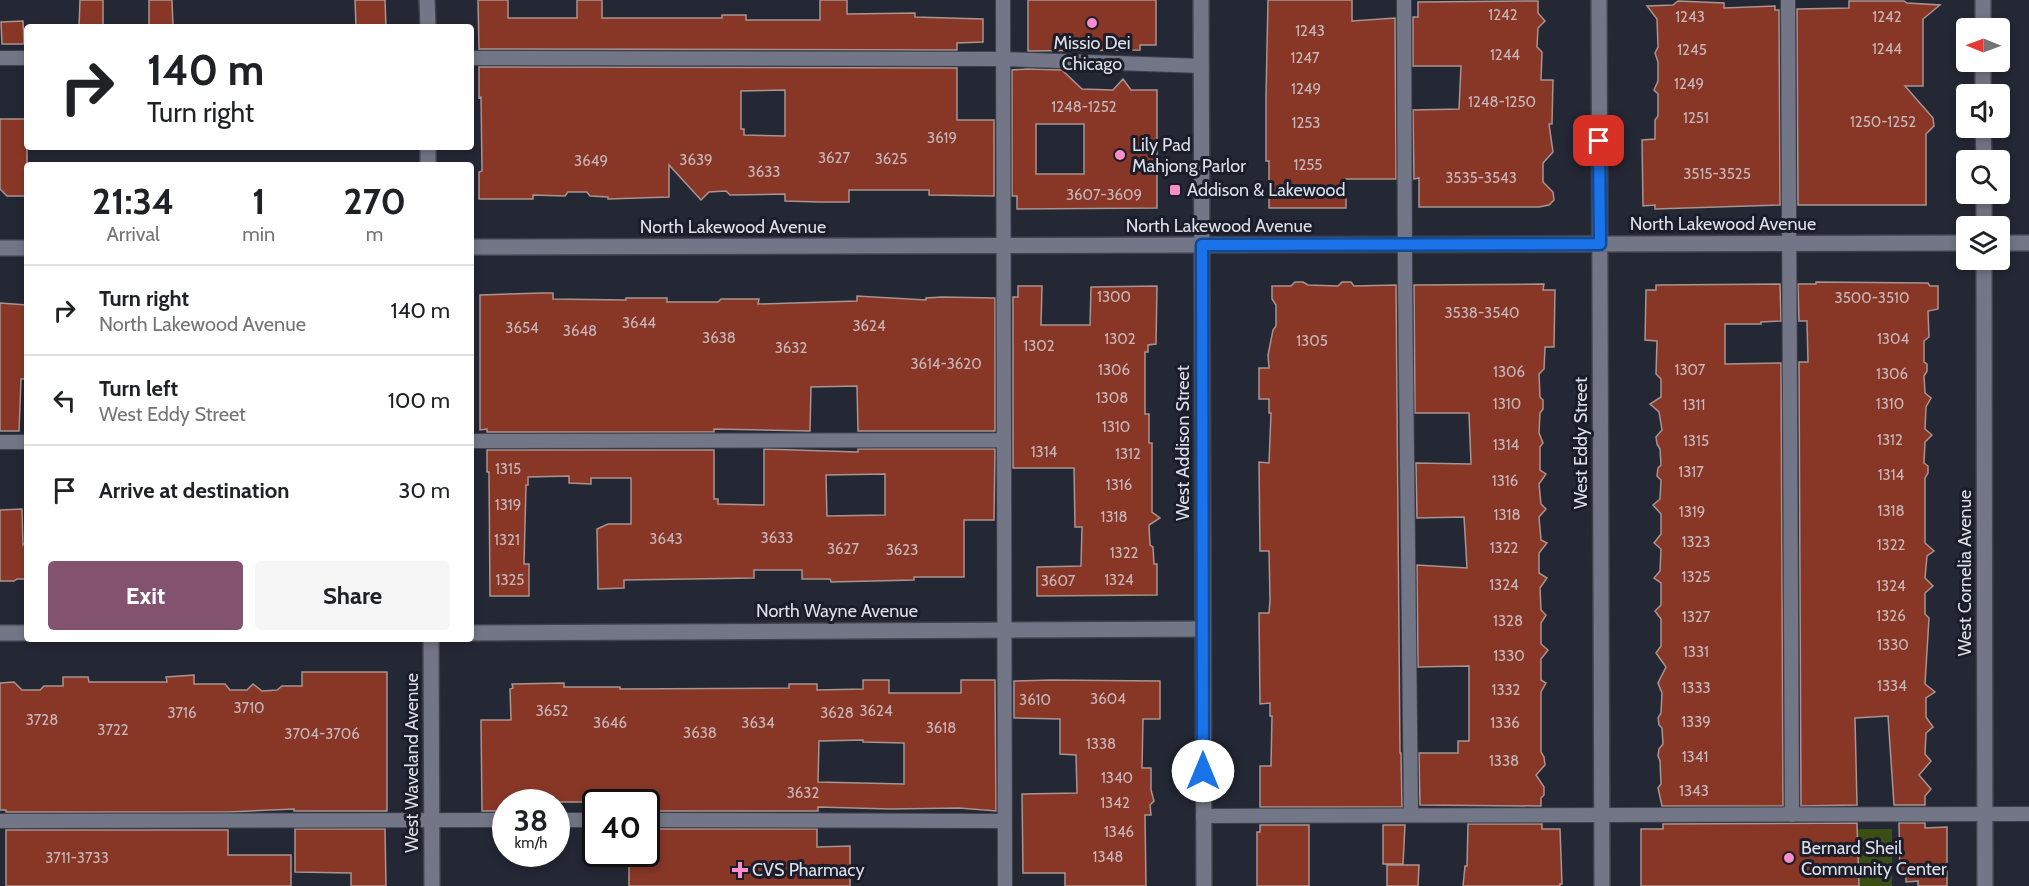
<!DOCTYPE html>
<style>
body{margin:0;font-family:Cabin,sans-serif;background:#f6f6f6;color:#202124;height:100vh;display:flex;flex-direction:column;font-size:22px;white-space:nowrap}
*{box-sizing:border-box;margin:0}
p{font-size:20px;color:#757577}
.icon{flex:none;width:33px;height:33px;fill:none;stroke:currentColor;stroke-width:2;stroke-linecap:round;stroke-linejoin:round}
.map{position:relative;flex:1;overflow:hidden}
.sheet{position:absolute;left:24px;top:162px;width:450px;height:480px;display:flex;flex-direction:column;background:#fff;border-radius:6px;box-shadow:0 3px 9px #0003}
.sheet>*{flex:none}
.hud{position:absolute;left:24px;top:24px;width:450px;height:126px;border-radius:6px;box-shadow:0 3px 9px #0003;background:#fff;color:#202124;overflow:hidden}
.needle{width:39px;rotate:271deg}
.buttons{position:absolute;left:1956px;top:18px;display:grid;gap:12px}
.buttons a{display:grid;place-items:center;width:54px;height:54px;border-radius:6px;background:#fff;box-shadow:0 3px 9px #0003;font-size:30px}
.speed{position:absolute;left:492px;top:789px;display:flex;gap:12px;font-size:30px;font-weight:700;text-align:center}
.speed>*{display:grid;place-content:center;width:78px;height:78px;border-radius:50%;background:#fff;box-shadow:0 3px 9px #0003;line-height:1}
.speed small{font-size:15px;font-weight:400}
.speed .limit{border:3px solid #111;border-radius:9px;background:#fff;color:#111}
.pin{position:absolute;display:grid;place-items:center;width:51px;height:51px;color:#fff;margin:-26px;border-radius:12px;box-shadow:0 3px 9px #0006}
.me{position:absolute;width:66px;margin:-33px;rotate:0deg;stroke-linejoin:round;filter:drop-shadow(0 0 4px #0008)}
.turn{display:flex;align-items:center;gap:21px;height:126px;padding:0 24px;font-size:27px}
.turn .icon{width:78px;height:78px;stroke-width:2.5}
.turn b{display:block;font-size:42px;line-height:51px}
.eta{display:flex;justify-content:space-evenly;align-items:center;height:102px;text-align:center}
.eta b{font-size:36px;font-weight:800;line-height:42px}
.button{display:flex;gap:12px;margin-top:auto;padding:12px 24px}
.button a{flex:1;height:69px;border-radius:6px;background:#82526e;color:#fff;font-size:24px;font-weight:800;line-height:69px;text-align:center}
.button a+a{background:#f6f6f6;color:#202124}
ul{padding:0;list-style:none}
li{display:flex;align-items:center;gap:18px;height:90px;padding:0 24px;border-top:2px solid #e0e0e0}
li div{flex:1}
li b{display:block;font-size:22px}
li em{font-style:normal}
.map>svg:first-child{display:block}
</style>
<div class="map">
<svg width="2029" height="886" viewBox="0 0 2029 886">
<rect width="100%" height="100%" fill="#242734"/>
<path fill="#3b4f15" d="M1892,829V886H1720V830Z"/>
<path fill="#883727" stroke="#a89490" stroke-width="1.5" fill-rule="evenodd" d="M80,0H103V27H79Z
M149,0H172L173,27H149Z
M355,0H385L386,27H356Z
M478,0H508V18H577V0H602V18H722V15H746V20H820V0H847V14L915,13V17L983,19V42L957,43V50L479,49Z
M1028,0H1156V45H1140V50L1028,51Z
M1268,0H1352V21L1395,18L1396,179H1346V208H1269V161H1266V96Z
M1538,1V13L1545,21L1538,28L1537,47L1542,52L1541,80H1553L1552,124H1549L1553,152L1543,163V182L1553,192L1554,200L1549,205L1539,207H1419V178L1414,179L1413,110L1459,109L1461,66H1413V17H1418V2Z
M1678,1L1724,3V8L1775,6V10H1779L1780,205L1655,209V205L1643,206L1642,140L1655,139V120L1658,116V94L1654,90L1658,81V62L1655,53L1658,47L1657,19L1647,6L1673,5Z
M1849,1H1904L1907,3L1940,5L1923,19V86H1905L1933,118L1934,126L1926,134V205H1798L1797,9L1849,8Z
M23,21L24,44H2L1,22Z
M479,67L957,68V120H994V196L929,195V190H849V202H820L785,201V194L730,195L726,191L709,192L701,200L669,165V197L608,199V197L590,196L587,192H568L565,196L533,195V199H479V172L482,171L481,97L479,98ZM785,90V136L744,135V129H741V91Z
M1028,69L1062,70L1082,89L1113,90L1123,79L1131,90H1157V208L1017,209V196H1012V70ZM1036,124H1084V174H1036Z
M0,119H27V196H7L0,189Z
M1295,282H1303L1308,285L1338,286L1342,282H1351L1354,286L1396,285L1400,753H1401L1402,807H1260V766H1271L1272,716H1270V703L1260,704L1259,613H1269L1270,600L1269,551H1260L1259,462L1269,463L1271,413H1269V399H1259V368H1269L1268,355L1273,330L1276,326V305L1272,299V286H1291Z
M1816,282L1928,283L1930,286H1938V309L1928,311L1929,337L1924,341V362L1927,364V371L1924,376L1925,393L1931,398L1926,407L1925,429L1932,435L1925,442L1924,463L1928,466V473L1925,478V543L1934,551L1927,556L1925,578L1933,586L1925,593V614L1929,618L1925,684L1935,692L1926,698V717L1933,727L1926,733L1925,754L1931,761L1919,775L1931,789L1925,796V805H1894L1888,716L1855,718L1857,805L1801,806L1799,362H1808L1807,321H1799L1798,284H1816Z
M1544,284L1543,290H1555L1554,347H1545L1544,369L1539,374L1540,397L1543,400V409L1540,413L1539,433L1543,443L1540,447V470L1546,474L1539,484L1541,504L1546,509L1539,517L1541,540L1547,543L1539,553V573L1547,578L1540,588L1541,610L1546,615L1541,623V644L1548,650L1541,659V680L1546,683L1541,692V752L1544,757L1545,765L1536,775L1544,787V795L1541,798V806L1420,805L1419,753H1458V741H1469V666L1418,667L1417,565L1467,568L1464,517L1417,518L1416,463L1471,464L1469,413H1415L1414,285Z
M1780,284L1781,321L1761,322V324H1725V364L1781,363L1783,806H1662L1658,788L1661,784L1660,761L1658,756L1659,749L1663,744L1662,728L1659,725L1658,718L1661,713L1662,693L1658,683L1666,667L1656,653L1661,646V619L1655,611L1661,605V583L1654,578L1660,571L1661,549L1654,543L1661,534V514L1653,505L1660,499L1661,480L1657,476L1658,468L1661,465L1660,449L1657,444L1656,437L1662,430L1659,412L1650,404L1661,397V379L1656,374L1657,341L1645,340L1646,290H1656V285Z
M1018,286H1042L1041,325H1090L1091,287L1157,286L1156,344L1148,345V352H1145V414H1149V443H1152V512L1160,518L1149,525L1150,545L1153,547L1154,564H1157V595L1037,596V567L1081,566L1082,527H1075L1074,468H1013V297H1018Z
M542,293H553V299L626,300V298H667V302H718L721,299H759L758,304L857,301V296L926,300V298L942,297L995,298V431H858L857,386L811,387L810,431L714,429V432H487V429L480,430V295Z
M0,303L27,305V379H21L19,431H0Z
M764,449L858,452V449H995L994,520H964V577H914V580L831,582L830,579H802V570H754V578L624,580V588L598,589L597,529L608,524H631V478H591V484L569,483V476L528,477V485H526L524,564H529V596H490L489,472H487V450H714V499H718V504L764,505ZM885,474V515L827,516L826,475Z
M22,509L23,545L27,542V579H17L14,581H0V510Z
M302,672H387V811H294V809L228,812H6V810H0V683L14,682L22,690H40L44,686H63V677H88L89,682H167L166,677L194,675V684H225L230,690H247L253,684L262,691L277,690L282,686H302Z
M863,680H889V693H961V680H995L996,811L959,808L890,809L818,807V811H646V802H506V811H482L481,720H511L510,689L513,688L512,684L564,683V687H620V689L789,688V684H817V690L863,689ZM863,740V742L904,743V784L818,782L819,741Z
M1050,680L1160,681V719H1143L1142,768H1151V790L1154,801L1150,805L1151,815H1145L1146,886H1065V873H1023L1022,794L1077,793L1076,755L1060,754V719L1014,718V681Z
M1857,823L1859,886H1641V829H1663V824Z
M1899,823H1925V828L1947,827V886H1918V881L1906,882V872H1900Z
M1468,824H1542V829H1560L1562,884H1560V886H1463L1465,866H1467Z
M1260,825H1309V886H1257V832H1260Z
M1383,825H1405L1403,864H1383Z
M295,829H385L386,886H351V873L295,872Z
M646,829H817V847L850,846V886H629V854H646Z
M6,830H228V855H291V886H6Z
M1387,865H1419L1418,886H1387Z"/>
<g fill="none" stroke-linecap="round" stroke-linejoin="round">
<defs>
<path id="service" d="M1003,0L1005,886
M1404,0L1405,281L1411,815
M1788,0L1792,815
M0,58H27
M471,58L1003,59L1201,66
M471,441L1004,440
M0,442H27
M1203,816L2029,814
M556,820H596
M646,820L1005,821
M0,821L506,820"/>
<path id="minor" d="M427,0L428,27
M1599,0L1602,886
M1983,0V28
M1983,62V94
M1983,128L1984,160
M428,147V165
M1984,226V194
M2000,243H2029
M471,247L1966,243
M0,248H27
M1984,260L1985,886
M0,633H27
M471,633L1203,629
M431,639L432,886"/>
<path id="tertiary" d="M1201,0L1204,886"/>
</defs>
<use href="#service" stroke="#3f424d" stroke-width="16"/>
<use href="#minor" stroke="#3f424d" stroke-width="18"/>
<use href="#tertiary" stroke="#3f424d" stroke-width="18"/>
<use href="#service" stroke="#727686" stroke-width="14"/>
<use href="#minor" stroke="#727686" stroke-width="15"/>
<use href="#tertiary" stroke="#727686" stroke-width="15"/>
</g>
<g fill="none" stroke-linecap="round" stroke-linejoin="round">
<defs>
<path id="route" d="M1203,771L1202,245L1600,244L1599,141"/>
</defs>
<use href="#route" stroke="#114b97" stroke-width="15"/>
<use href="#route" stroke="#1a73e8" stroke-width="10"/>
</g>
<g fill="#f98fc9" stroke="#1b1e2a" stroke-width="2">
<circle cx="1092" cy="23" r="6"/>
<circle cx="1120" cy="155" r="6"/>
<rect x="1169" y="184" width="12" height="12" rx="3"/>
<circle cx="1789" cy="858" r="6"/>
<path d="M737 861h6v6h6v6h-6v6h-6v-6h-6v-6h6z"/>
</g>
<g text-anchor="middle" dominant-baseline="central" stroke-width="6" stroke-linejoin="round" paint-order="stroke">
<g font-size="15" fill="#c7b5b8">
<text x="1503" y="15">1242</text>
<text x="1690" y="17">1243</text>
<text x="1887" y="17">1242</text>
<text x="1310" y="31">1243</text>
<text x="1887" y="49">1244</text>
<text x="1692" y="50">1245</text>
<text x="1505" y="55">1244</text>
<text x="1305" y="58">1247</text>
<text x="1689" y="84">1249</text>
<text x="1306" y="89">1249</text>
<text x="1502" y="102">1248-1250</text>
<text x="1084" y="107">1248-1252</text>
<text x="1696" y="118">1251</text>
<text x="1883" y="122">1250-1252</text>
<text x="1306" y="123">1253</text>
<text x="942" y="138">3619</text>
<text x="834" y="158">3627</text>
<text x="891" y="159">3625</text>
<text x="696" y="160">3639</text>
<text x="591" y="161">3649</text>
<text x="1308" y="165">1255</text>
<text x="764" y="172">3633</text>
<text x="1717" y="174">3515-3525</text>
<text x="1481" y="178">3535-3543</text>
<text x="1104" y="195">3607-3609</text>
<text x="1114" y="297">1300</text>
<text x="1872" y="298">3500-3510</text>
<text x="1482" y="313">3538-3540</text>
<text x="639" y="323">3644</text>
<text x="869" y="326">3624</text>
<text x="522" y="328">3654</text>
<text x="580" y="331">3648</text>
<text x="719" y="338">3638</text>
<text x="1120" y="339">1302</text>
<text x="1893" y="339">1304</text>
<text x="1312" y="341">1305</text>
<text x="1039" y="346">1302</text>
<text x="791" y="348">3632</text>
<text x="946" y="364">3614-3620</text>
<text x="1114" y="370">1306</text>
<text x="1690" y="370">1307</text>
<text x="1509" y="372">1306</text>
<text x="1892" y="374">1306</text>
<text x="1112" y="398">1308</text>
<text x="1507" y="404">1310</text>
<text x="1890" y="404">1310</text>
<text x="1694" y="405">1311</text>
<text x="1116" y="427">1310</text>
<text x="1890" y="440">1312</text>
<text x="1696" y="441">1315</text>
<text x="1506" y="445">1314</text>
<text x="1044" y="452">1314</text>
<text x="1128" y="454">1312</text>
<text x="508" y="469">1315</text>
<text x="1691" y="472">1317</text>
<text x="1891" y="475">1314</text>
<text x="1505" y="481">1316</text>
<text x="1119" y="485">1316</text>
<text x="508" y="505">1319</text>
<text x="1891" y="511">1318</text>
<text x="1692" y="512">1319</text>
<text x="1507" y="515">1318</text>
<text x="1114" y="517">1318</text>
<text x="777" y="538">3633</text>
<text x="666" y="539">3643</text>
<text x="507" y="540">1321</text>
<text x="1696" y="542">1323</text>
<text x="1891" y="545">1322</text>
<text x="1504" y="548">1322</text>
<text x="843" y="549">3627</text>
<text x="902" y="550">3623</text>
<text x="1124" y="553">1322</text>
<text x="1696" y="577">1325</text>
<text x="510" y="580">1325</text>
<text x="1119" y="580">1324</text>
<text x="1058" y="581">3607</text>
<text x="1504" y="585">1324</text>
<text x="1891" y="586">1324</text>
<text x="1891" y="616">1326</text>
<text x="1696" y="617">1327</text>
<text x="1508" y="621">1328</text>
<text x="1893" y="645">1330</text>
<text x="1696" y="652">1331</text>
<text x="1509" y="656">1330</text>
<text x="1892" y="686">1334</text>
<text x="1696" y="688">1333</text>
<text x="1506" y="690">1332</text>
<text x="1108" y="699">3604</text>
<text x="1035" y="700">3610</text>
<text x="249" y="708">3710</text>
<text x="552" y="711">3652</text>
<text x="876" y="711">3624</text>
<text x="182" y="713">3716</text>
<text x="837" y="713">3628</text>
<text x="42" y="720">3728</text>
<text x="1696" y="722">1339</text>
<text x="610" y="723">3646</text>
<text x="758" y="723">3634</text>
<text x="1505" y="723">1336</text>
<text x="941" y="728">3618</text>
<text x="113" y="730">3722</text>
<text x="700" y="733">3638</text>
<text x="322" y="734">3704-3706</text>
<text x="1101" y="744">1338</text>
<text x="1695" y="757">1341</text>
<text x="1504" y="761">1338</text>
<text x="1117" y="778">1340</text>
<text x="1694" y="791">1343</text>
<text x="803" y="793">3632</text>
<text x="1115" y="803">1342</text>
<text x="1119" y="832">1346</text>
<text x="1108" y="857">1348</text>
<text x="77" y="858">3711-3733</text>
</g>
<g font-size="18" fill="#dcdfe8" stroke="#1b1e2a" text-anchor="start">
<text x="1092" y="43" text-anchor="middle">Missio Dei<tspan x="1092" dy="21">Chicago</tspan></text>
<text x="1132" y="145">Lily Pad<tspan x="1132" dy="21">Mahjong Parlor</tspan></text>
<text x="1187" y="190">Addison &amp; Lakewood</text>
<text x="1801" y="848">Bernard Sheil<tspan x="1801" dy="21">Community Center</tspan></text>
<text x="752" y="870">CVS Pharmacy</text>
</g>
<g font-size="18" fill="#dcdfe8" stroke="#1b1e2a">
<text x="1723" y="224">North Lakewood Avenue</text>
<text x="1219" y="226">North Lakewood Avenue</text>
<text x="733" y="227">North Lakewood Avenue</text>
<text transform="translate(1183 443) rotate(-90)">West Addison Street</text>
<text transform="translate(1581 443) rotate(-90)">West Eddy Street</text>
<text transform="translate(1965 573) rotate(-90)">West Cornelia Avenue</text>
<text x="837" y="611">North Wayne Avenue</text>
<text transform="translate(412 763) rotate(-90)">West Waveland Avenue</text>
</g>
</g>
</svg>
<div class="buttons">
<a><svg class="needle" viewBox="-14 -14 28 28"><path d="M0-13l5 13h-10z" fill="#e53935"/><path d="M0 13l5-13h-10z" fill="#757577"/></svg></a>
<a><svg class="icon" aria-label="sound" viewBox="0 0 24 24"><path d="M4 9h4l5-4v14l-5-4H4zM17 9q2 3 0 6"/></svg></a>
<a><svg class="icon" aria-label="search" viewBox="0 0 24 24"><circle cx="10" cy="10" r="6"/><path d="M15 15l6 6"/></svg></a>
<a><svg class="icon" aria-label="layers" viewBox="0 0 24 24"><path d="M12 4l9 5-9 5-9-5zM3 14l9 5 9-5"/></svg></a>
</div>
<div class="speed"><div>38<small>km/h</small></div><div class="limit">40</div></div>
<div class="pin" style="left:1599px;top:141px;background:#d93025"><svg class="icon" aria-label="arrive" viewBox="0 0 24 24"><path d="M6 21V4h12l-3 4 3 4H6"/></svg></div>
<svg class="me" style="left:1203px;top:771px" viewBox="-20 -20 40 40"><circle r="19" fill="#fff"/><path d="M0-13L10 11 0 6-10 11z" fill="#1a73e8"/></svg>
<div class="hud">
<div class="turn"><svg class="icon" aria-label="right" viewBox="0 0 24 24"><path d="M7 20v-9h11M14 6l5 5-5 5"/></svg><div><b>140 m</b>Turn right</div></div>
</div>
<section class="sheet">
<div class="eta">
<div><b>21:34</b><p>Arrival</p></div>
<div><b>1</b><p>min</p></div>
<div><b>270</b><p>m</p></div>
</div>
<ul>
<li><svg class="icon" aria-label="right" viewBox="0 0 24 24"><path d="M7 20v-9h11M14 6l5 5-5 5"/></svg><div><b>Turn right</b><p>North Lakewood Avenue</p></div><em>140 m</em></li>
<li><svg class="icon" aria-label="left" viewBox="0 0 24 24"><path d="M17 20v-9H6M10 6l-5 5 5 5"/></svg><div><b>Turn left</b><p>West Eddy Street</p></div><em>100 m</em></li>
<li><svg class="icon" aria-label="arrive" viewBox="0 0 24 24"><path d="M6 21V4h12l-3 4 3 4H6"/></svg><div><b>Arrive at destination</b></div><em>30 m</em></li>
</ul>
<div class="button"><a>Exit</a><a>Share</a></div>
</section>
</div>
